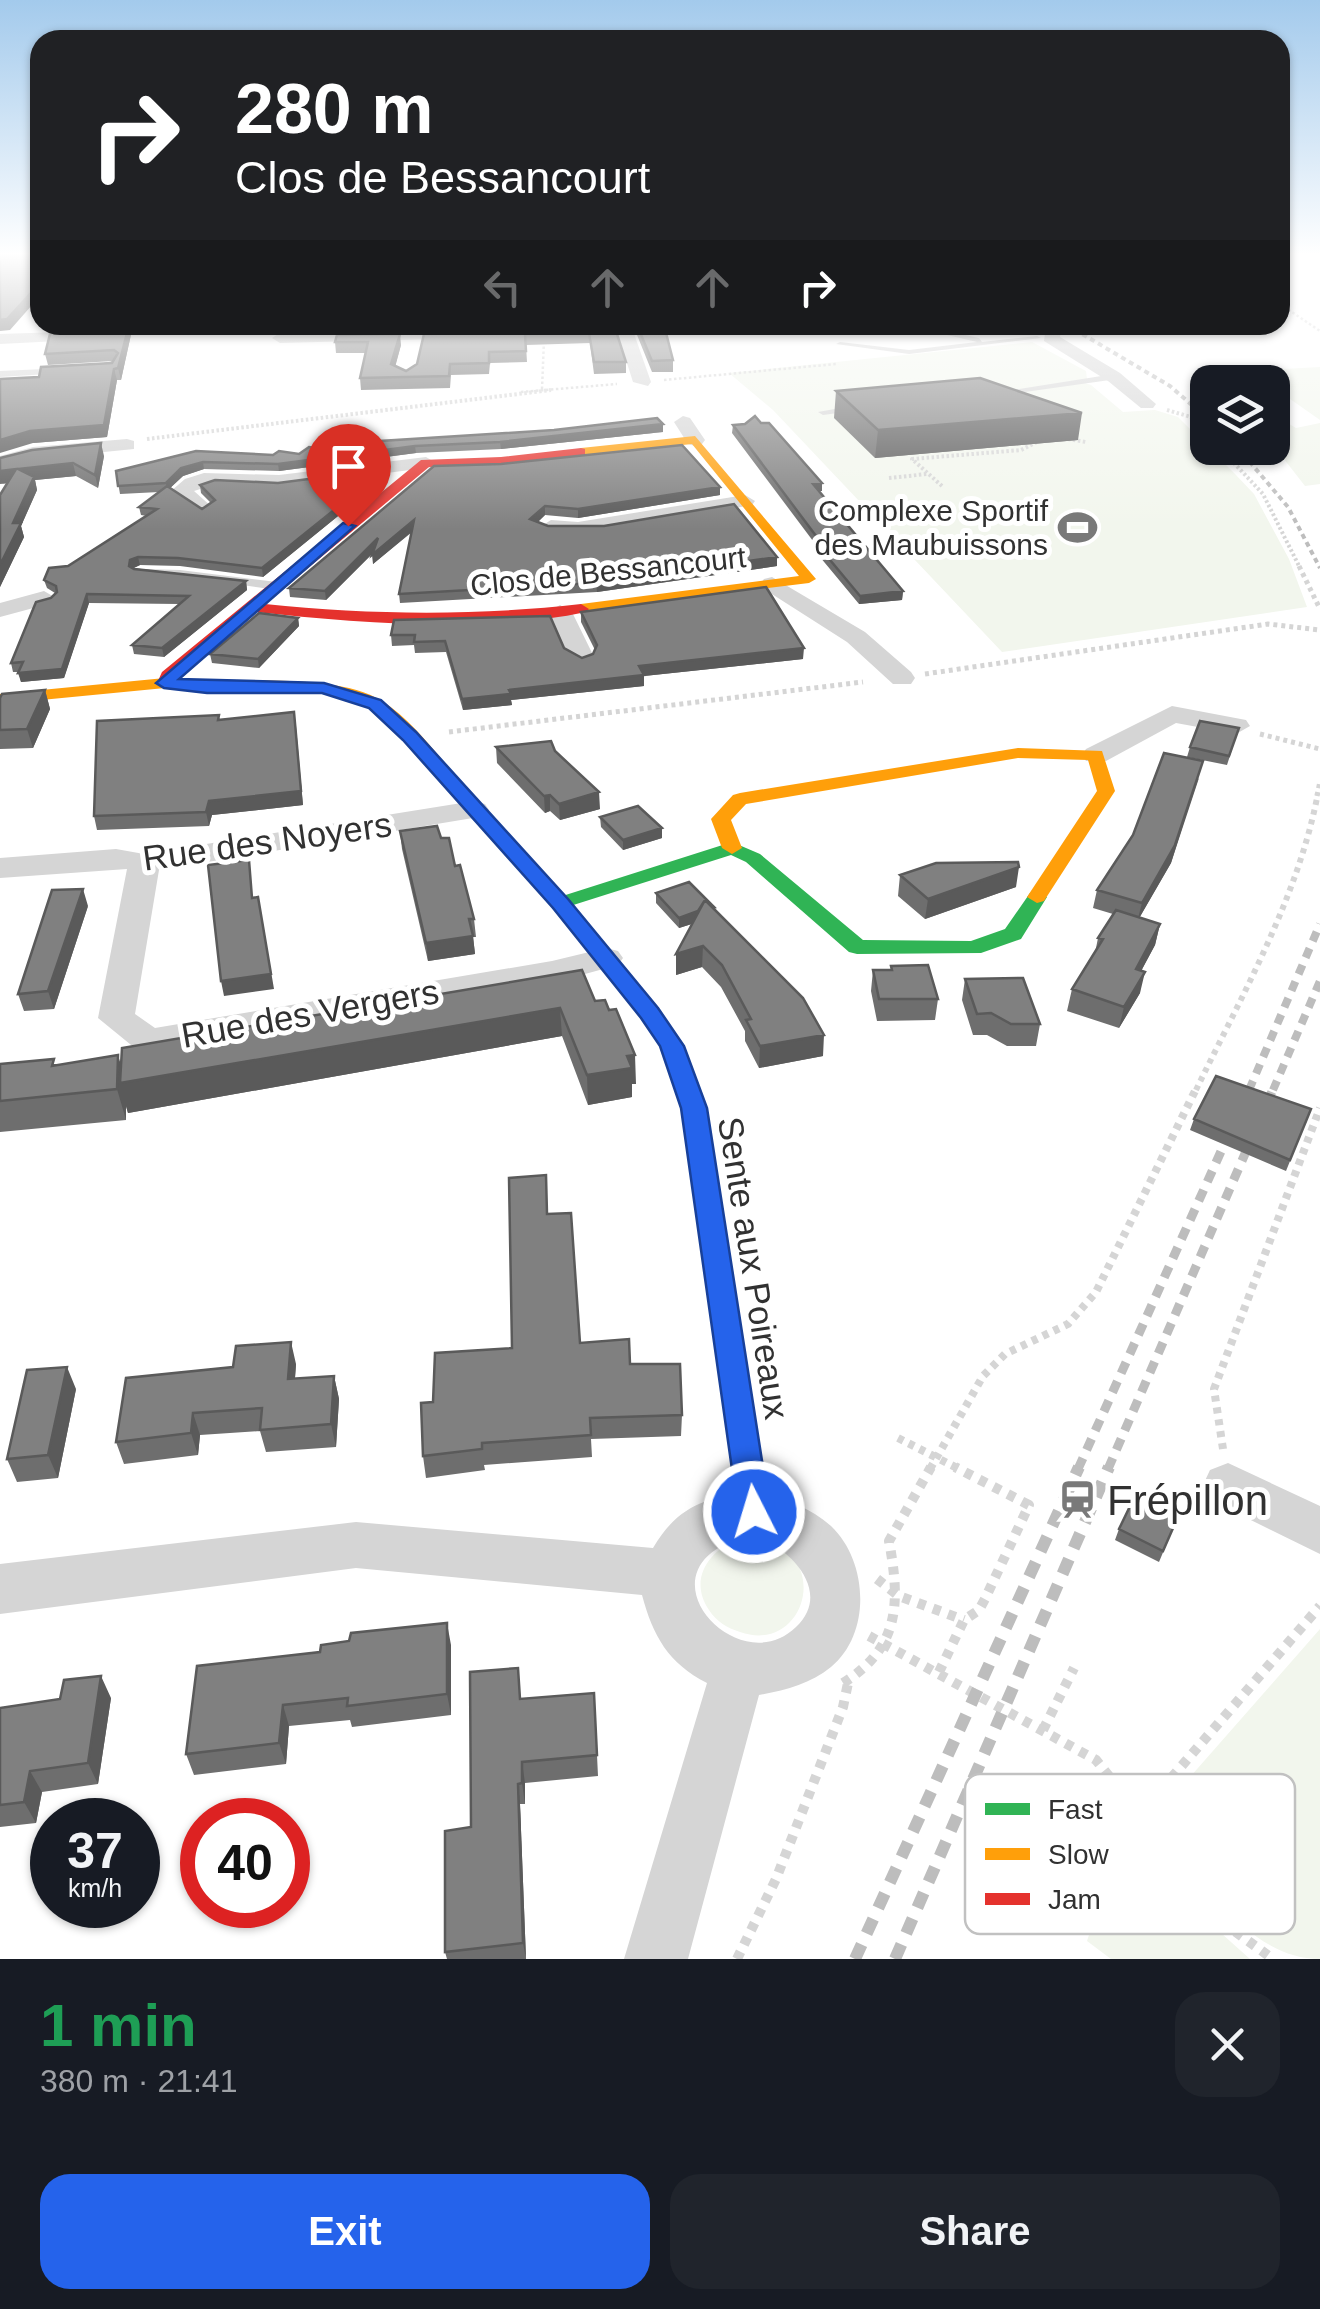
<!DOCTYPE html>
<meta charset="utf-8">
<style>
body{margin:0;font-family:Helvetica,sans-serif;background:#20242c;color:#f1f3f6;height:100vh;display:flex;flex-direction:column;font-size:38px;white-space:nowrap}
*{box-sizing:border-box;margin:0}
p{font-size:32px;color:#9ea1a6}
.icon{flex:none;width:55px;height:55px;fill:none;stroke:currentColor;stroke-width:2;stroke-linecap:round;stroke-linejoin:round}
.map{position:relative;height:1959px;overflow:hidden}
.sheet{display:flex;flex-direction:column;background:#171b24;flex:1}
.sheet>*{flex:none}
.hud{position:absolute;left:30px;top:30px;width:1260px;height:305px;border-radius:30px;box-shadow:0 2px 8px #0004;background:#202124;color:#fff;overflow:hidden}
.fabs{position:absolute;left:1190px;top:365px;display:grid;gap:20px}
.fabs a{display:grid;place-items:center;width:100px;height:100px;border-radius:20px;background:#171b24;box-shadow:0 2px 8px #0004;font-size:50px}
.speed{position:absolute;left:30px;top:1798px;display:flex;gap:20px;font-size:50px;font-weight:700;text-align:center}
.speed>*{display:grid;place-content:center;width:130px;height:130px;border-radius:50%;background:#171b24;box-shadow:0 2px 8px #0004;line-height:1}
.speed small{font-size:25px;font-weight:400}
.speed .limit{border:15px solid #d22;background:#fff;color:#111}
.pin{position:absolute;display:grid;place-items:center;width:85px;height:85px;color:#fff;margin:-102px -42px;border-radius:50% 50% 50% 0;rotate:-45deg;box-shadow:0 0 10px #0007}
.pin .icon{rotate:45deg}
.me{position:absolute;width:110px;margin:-55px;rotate:355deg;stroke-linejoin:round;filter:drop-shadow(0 0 8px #0008)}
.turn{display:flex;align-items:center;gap:35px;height:210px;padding:0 40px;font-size:45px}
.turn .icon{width:130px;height:130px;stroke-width:2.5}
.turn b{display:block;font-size:70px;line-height:85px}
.lanes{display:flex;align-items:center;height:95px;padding:0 40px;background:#0003;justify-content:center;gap:50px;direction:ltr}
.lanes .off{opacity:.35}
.round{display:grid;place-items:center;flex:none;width:105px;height:105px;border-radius:30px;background:#20242c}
.summary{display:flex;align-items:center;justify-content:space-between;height:170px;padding:0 40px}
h1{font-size:60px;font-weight:600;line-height:75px;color:#1e9e55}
.action{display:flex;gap:20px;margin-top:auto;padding:20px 40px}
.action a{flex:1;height:115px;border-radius:30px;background:#2563eb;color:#fff;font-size:40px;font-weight:600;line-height:115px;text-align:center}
.action a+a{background:#20242c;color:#f1f3f6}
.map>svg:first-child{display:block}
</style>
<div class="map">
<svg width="1320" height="1959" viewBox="0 0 1320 1959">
<rect width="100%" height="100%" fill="#fff"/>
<path fill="#f2f6ed" d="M1032,342L1086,371L1087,379L1077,381L1091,385L1123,412L1155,410L1178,417L1236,475L1254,494L1289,559L1307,607L1002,652L773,410L729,373Z
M1320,367V420L1273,387L1272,382L1249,371Z
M1272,414L1296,428L1320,423V484L1305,486L1273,445Z
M739,1538C838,1536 811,1657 740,1632C727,1628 716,1621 709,1610C688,1579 709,1551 739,1538Z
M1320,1629V1959C1250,1959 1203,1881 1163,1833L1197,1801L1183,1785Z
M1125,1826L1212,1925L1250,1959H1111L1087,1941Z"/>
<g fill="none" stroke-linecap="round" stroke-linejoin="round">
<path stroke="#d5d5d5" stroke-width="2.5" stroke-dasharray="2.5 2.5" stroke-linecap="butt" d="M1280,304L1320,331
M664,380L836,364
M542,389L544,340
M521,392L617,384"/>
<path stroke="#d5d5d5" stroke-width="4" stroke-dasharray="2.5 2.5" stroke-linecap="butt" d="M1167,410L1191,417L1208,434
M147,439L551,390
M1068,439L1086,442
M1220,448L1263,494L1300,568
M889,478L927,474
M942,486L912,459L1021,450L1043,439"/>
<path stroke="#d5d5d5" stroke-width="5" stroke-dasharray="4 4" stroke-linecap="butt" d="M1299,566L1320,609
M925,674L1268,624L1320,630
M449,732L863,682
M1260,734L1320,749
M1317,796L1320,781"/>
<path stroke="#d5d5d5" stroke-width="6" stroke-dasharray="5 5" stroke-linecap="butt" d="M1196,1090C1242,995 1298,898 1318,793"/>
<path stroke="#d5d5d5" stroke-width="8" stroke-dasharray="6 6" stroke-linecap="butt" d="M898,1438L959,1469
M1223,1449L1214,1389L1320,1108
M930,1469L983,1376L1005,1354L1068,1324L1096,1292L1197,1087"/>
<path stroke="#d5d5d5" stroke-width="10" stroke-dasharray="8 8" stroke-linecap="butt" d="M877,1579L899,1596L964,1620
M869,1636L1096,1760L1233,1930L1273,1959
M939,1672L964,1620L979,1610L985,1599L1029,1505L955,1467
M843,1683C901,1647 900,1601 889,1541L931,1467
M1043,1730L1074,1668
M1140,1814L1320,1606
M737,1959L776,1879L843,1707L848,1683"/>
<path fill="#d5d5d5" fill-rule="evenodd" d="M905,325H920L979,338L982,342L1037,336L1041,338L909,354L836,344L840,342L909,350L977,342Z
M67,368L64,373L0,377V371Z
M1114,374L1117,379L997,396L993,393Z
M857,405L862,408L860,410L823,415L818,412Z
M143,569L180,570L277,582L283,586L277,590L180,576L139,574L137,572Z"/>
<path fill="#d5d5d5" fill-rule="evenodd" d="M615,325H631L651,382L648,386L633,382L619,338H571L563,333L571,328H616Z
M1028,325H1050L1061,330L1060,337L1120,373L1156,404L1153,408H1141L1108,381L1044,341L1045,334Z
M469,330L475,332V338L280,343L272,338L280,333Z
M91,331L99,336L97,339L0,344V334Z
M683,416L690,418L705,440L702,444L695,446L688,444L674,422Z
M127,439L134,441V449L34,459L0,468V456L33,447Z
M426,457L436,463L433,467L279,487L216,484L194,491L213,508L202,514L171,491L185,479L204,473L279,475Z
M745,495L755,501L752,505L578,536L551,534L540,527L551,520L578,522Z
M772,577L865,632L911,672L915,678L911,684H893L847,642L764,589L760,584L764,579Z
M44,591L56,598L52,603L0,617V603Z
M560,605L572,612L594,657L590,662L581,665L568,657L548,612Z
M1172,706L1246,720L1250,726L1236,734L1176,723L1106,761H1086L1082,755L1086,749Z
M474,801L485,804L489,810L485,816L159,870L135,1014L155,1028L552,961L606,948L618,951L623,958L618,965L552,983L149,1053L136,1049L98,1018L127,869L0,878V858L116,849L144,854Z
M1228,1463L1320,1506V1554L1210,1500L1203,1485L1210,1470Z
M754,1489C782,1499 809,1506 831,1526C868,1561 872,1633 831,1667C810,1684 786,1690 759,1695L688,1959H624L707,1683C668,1663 653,1636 642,1595L356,1568L0,1614V1564L356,1522L653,1548C679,1504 706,1499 754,1489ZM754,1535C788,1547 834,1591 796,1627C735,1686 627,1561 754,1535Z"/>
<path fill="#30b455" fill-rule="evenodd" d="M732,842L760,854L863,940L971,941L1005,929L1030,893L1037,891L1047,897L1021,939L981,953L857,954L849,952L746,862L731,855L567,907L560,909L549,903L553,899Z"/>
<path fill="#ff9f0a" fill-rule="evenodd" d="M695,436L816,579L809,583L576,612L573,609L581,604L799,576L692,444L581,456L575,452L581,448Z
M165,678C225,685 333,670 382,701C414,721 441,760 466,788C516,842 566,896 612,953C643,990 676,1025 693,1071L690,1077H672L660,1046L642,1018L553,907L403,740L369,708L323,693H207L165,688L0,704V694Z
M1018,748L1102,751L1115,791L1044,901L1037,903L1027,897L1097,791L1088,760L1018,758L746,804L731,820L742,848L732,854L722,848L711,819L733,795L740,793Z"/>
<path fill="#e5322d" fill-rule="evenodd" d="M581,448L585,449V455L501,465L429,467L265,604C371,615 475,616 581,604L589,609L586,612C483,634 360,623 255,612L175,678L171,687L165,688L157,683L162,672L421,460L501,457Z
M681,1063L693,1071L706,1108L770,1512L766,1522L754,1527L742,1522L738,1512L682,1108L669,1071Z"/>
<path stroke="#bdbdbd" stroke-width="4" stroke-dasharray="5 4" stroke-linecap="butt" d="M1067,325L1170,386L1208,419
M1238,448L1288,507L1320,568"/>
<path stroke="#bdbdbd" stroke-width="8" stroke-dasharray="10 8" stroke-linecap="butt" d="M1249,1090L1320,924
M1273,1090L1320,981"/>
<path stroke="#bdbdbd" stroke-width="9" stroke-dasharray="12 9" stroke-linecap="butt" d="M1078,1469L1250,1087
M1108,1469L1274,1087"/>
<path stroke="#bdbdbd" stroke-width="12" stroke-dasharray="16 12" stroke-linecap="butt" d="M855,1959L1079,1467
M895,1959L1109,1467"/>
</g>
<path fill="#6e6e6e" d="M56,325H112L108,329L115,333L132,330L121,380H117L107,437L33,443L39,377L113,361L48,365L45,354L95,332L91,327L57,328Z
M241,325H466L280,329L271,334L242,335Z
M633,325H664L673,360V372H652Z
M747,325H791L778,331Z
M844,325H901L886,332Z
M616,331L626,362V373L594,374L590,343L526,345L527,362L490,363L489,374L451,375L450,388L361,390L360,378L365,353H336L335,342L337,335L401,345L395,366L406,371L417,364L424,334Z
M836,391L1078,440L875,458L834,418Z
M733,425L822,491H819L903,591L902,600L859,604L815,551L816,545L732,433Z
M663,432L501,449L416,453L279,471L204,469L183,476L170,488L202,509L211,503L201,493L200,485L278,483L385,469L386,477L263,577L180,566L140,565L133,568L246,581L247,590L164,657L134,654L132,645L179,604L89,603L64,678L21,682L19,672H13L11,663L51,598L55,593L47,588L44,580L68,566L147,516L141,515L139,507L159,492L120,494L116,471L273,455L350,451L349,443Z
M104,456L98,488L76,476L35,480L37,490L21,526L24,537L0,587V495L7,483L0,484Z
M434,466L720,487V495L578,518L545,515L538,522L548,526L777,557V566L597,592L400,603L399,594L412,532L373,564V553L326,600L290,597L289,588Z
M581,612L803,659L644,676V686L511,700L512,705L463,710L446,652L415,653L414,645L392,646L391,635L394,620L564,648L582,658L593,654L595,650L581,622Z
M298,618L299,626L259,668L212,663L210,654Z
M45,690L50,709L33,748L0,749V698Z
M220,720L296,726L303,805L212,815L209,826L97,830L94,816Z
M1239,728L1227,765L1187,757L1190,747Z
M496,747L555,751L600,809L560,820L550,811L545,813L497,763Z
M1199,778L1171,863L1139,918L1160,924L1155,945L1141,971L1140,993L1119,1028L1067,1011L1072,989L1095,953L1098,938L1113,914L1093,908L1097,890Z
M600,817L662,838L623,850L601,827Z
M400,831L441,838L455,866L474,919L476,937H473L475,954L428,961L402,849Z
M900,875L1016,887L925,919L898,896Z
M656,893L714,907L823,1056L759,1068L745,1041V1031L721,987L702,967L676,975L692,924L679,928L656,903Z
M88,906L54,1009L24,1011L18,994Z
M891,966L938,999L935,1020L877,1021L871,991L873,970H891Z
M965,979L1040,1024L1036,1046H1007L987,1035H973L962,1000Z
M595,1001L636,1084H632V1097L588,1105L562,1036L128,1113L126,1106V1120L0,1132V1064H121Z
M1311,1109L1286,1171L1190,1130L1194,1119Z
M548,1214L580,1343L630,1364L682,1415L681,1436L591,1439L592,1457L484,1465L485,1470L426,1478L423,1456L433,1402L512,1348Z
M296,1364L295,1379L334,1376L339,1399L336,1447L266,1452L260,1431L200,1435L198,1455L124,1464L116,1442Z
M76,1389L58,1478L17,1482L7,1459Z
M1177,1519L1159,1562L1115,1540L1119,1529Z
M451,1645V1715L352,1727L350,1720L289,1726L286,1764L194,1775L186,1754L197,1666Z
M594,1693L598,1776L525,1783V1804H520L526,1959H447L445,1952L471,1827L521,1699Z
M111,1698L98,1784L42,1792L36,1823L0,1827V1708Z"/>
<path fill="#5a5a5a" d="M40,283V296L10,330L0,331V320Z
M129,325H131L132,330L121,380L118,368Z
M270,325H279L280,329L271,334Z
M778,325H791L778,331Z
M887,325H901L886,332Z
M400,334L401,345L393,375L391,364Z
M114,369L117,380L107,437L33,443L0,453V440Z
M1082,413L1078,440L875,458L878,430Z
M663,424V432L501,449L500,442Z
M101,443L104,456L98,488L95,475Z
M415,446L416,453L279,471L278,464Z
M203,462L204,469L183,476L167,491L166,483L181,468Z
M73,463L76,476L35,480L37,490L21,526L24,537L0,587V565L13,523L18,469Z
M16,469L19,482L0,484V471Z
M385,469L386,477L263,577L262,568Z
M822,483V491H813V484Z
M720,487V495L578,518V509Z
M545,506V515L531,528L530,519Z
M414,520L415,529L373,564L372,555Z
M378,538L379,547L326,600L325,591Z
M138,557L140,565L132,569L129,566L130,560Z
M777,557V566L597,592L596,583Z
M246,581L247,590L164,657L162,648Z
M903,591L902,600L859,604L860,596Z
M87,594L89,603L64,678L21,682L18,673Z
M298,618L299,626L259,668L258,659Z
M804,648L803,659L644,676V686L511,700L512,705L463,710L462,699L509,690L639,666Z
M45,690L50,709L33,748L27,729Z
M294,712L303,805L212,815L209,826L206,812L209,801Z
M1203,761L1171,863L1137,922L1142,903Z
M599,792L600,809L560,820L559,804Z
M550,795V811L545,813L544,796Z
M662,828V838L623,850V840Z
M1019,867L1016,887L925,919L928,899Z
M83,889L88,906L54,1009L48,991Z
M714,907L713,917L679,928V918Z
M261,912L274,989L224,996L221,981Z
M1160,924L1155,945L1131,990L1136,969Z
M473,936L475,954L428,961L426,943Z
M703,946L702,967L676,975V954Z
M1145,972L1140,993L1119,1028L1124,1007Z
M560,1008L562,1036L128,1113L126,1106V1120L117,1089L118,1055L126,1082Z
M824,1035L823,1056L759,1068L760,1046Z
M635,1055L636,1084H632V1097L588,1105L587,1075L627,1056Z
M291,1342L296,1364L293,1402L288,1379Z
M67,1367L76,1389L58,1478L48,1455Z
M334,1376L339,1399L336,1447L331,1424Z
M193,1413L200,1435L198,1455L191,1433Z
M447,1623L451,1645V1715L447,1694Z
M101,1676L111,1698L98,1784L88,1763Z
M283,1705L289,1726L286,1764L279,1743Z
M522,1762L525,1783V1804L522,1783Z
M30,1771L42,1792L36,1823L24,1802Z
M518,1784L520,1804L526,1959L523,1943Z"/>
<path fill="#808080" stroke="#5a5a5a" stroke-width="2.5" d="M0,255H40V283L7,319L0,320Z
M97,325H103L104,328L115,333L124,325H129L118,368L114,369L104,425L30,431L0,440V379L39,377L41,367L112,363L118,353L114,350L45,354L50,334L95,332L100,327Z
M637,325H664L673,360L652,361Z
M616,331L626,362H594L589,333L525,334L526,351L489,352V363L450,364L449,376L360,378L368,342H335L337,335L400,334L391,364L406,371L417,364L424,334Z
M980,378L1082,413L878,430L836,391Z
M755,416L761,423H769L822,483L813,484L903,591L860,596L816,543L819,540L733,425L745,424Z
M657,418L663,424L500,442L415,446L278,464L203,462L181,468L166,483L118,486L116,471L196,451L273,455L279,451L299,454L309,447L352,452L349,443L554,430Z
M101,443L95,475L73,463L18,469L34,477L13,523H21L0,565V495L16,469L0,471V458L32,450Z
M682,445L720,487L578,509L545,506L530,519L548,526H604L734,504L777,557L596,583L399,594L414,520L372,555L378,538L325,591L289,588L434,466L501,464Z
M385,469L262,568L178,558L138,557L130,560L129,566L134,569L246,581L162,648L132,645L189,596L87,594L62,669L18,673L23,662L11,663L36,602L51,598L57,592L56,586L44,580L49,568L68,566L157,509L139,507L167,486L202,509L215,500L200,485L215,480L278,483Z
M766,587L804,648L639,666L644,675L509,690L511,694L462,699L445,641L414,642L415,635H391L394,620L550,616L564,648L582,658L593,654L597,645L581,612Z
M259,613L298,618L258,659L210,654Z
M45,690L27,729L0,730V698L2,694Z
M294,712L301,791L209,801L206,812L94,816L97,721L219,715L218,720Z
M1200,721L1239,728L1229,756L1190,747Z
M551,741L555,751L599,792L559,804L550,795L544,796L496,747Z
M1164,753L1203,761L1175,845L1142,903L1097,890L1133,835Z
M638,806L662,828L623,840L600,817Z
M437,826L441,838H449L455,866L460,865L474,919H469L473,936L426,943L400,831Z
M249,860L252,898L258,897L271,974L221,981L208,865Z
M1018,862L1019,867L928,899L900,875L936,863Z
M689,882L714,907H712L705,900L698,911L679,918L656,893Z
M83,889L48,991L18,994L52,890Z
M705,900L803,998L824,1035L760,1046L746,1020L751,1019L722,965L703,946L676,954Z
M1116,910L1160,924L1136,969L1145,972L1124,1007L1072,989L1103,939L1098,938Z
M928,965L938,999H879L873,970H892L891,966Z
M582,970L595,1001L605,1000L609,1010L616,1009L635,1055L627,1056L632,1068L587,1075L560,1008L120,1083L122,1048Z
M1023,978L1040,1024H1011L991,1013L977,1014L965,979Z
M118,1055L117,1089L0,1101V1064L54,1059L52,1066Z
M1216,1076L1311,1109L1290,1160L1194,1119Z
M546,1175L547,1214L571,1213L580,1343L629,1339L630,1364H680L682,1415L590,1418L591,1435L482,1443V1449L423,1456L421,1403L433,1402L435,1353L512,1348L509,1178Z
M291,1342L288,1379L334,1376L331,1424L260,1430L262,1408L193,1413L191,1433L116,1442L126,1378L233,1367L236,1346Z
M67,1367L48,1455L7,1459L27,1370Z
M1134,1498L1177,1519L1163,1551L1119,1529Z
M447,1623V1694L347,1706L348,1698L283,1705L279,1743L186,1754L197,1666L320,1652L321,1645L349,1641L351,1633Z
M518,1668L520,1699L594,1693L597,1755L522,1762V1783L518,1784L523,1943L445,1952V1831L471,1827L470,1672Z
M101,1676L88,1763L30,1771L24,1802L0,1805V1708L60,1699L64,1680Z"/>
<linearGradient id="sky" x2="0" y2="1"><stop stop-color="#a3caec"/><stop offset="0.48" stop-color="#fff"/><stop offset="1" stop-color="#fff" stop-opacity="0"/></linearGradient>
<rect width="1320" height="529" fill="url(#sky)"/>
<path fill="#2563eb" stroke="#184099" stroke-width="2.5" d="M343,523L355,526L179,679L324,683L381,700L416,732L568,899L658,1008L684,1046L707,1108L770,1512L766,1522L754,1527L742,1522L738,1512L681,1108L660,1046L641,1018L553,908L403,740L369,708L322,693H207L164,688L156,683Z"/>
<defs>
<symbol id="stadium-bare" viewBox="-9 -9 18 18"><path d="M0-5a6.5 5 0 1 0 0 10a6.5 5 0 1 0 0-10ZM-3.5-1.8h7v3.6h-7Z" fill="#797979" stroke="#fff" stroke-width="2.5" paint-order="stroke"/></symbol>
<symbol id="station-bare" viewBox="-9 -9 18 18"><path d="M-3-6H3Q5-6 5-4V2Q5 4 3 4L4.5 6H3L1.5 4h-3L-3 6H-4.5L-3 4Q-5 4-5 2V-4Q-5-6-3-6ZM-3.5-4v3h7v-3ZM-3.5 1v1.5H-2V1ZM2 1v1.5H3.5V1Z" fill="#797979" stroke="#fff" stroke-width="2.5" paint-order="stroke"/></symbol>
</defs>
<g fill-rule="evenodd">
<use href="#stadium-bare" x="1050" y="500" width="55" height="55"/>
<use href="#station-bare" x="1050" y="1472" width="55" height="55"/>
</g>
<g text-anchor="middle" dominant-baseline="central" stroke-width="10" stroke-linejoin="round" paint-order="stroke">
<g font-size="30" fill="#313131" stroke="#fff" text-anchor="end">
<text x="1048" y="510">Complexe Sportif<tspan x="1048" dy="34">des Maubuissons</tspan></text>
</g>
<g font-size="30" fill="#313131" stroke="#fff">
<text transform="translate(608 571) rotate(-6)">Clos de Bessancourt</text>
</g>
<g font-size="35" fill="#313131" stroke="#fff">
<text transform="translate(267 841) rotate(-8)">Rue des Noyers</text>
<text transform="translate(310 1013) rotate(-10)">Rue des Vergers</text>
<text transform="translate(754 1268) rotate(81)">Sente aux Poireaux</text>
</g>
<g font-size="42" fill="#313131" stroke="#fff" text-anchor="start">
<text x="1107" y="1500">Frépillon</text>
</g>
</g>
<rect x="965" y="1774" width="330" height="160" rx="15" fill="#fff" stroke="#c1c1c1" stroke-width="2.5"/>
<rect x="985" y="1803" width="45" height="12" fill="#30b455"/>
<rect x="985" y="1848" width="45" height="12" fill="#ff9f0a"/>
<rect x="985" y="1893" width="45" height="12" fill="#e5322d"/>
<g font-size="28" fill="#313131">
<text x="1048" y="1819">Fast</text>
<text x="1048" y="1864">Slow</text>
<text x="1048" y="1909">Jam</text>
</g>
</svg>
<div class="fabs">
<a><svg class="icon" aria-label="layers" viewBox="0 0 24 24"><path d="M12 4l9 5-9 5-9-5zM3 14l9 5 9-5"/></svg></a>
</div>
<div class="speed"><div>37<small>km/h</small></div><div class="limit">40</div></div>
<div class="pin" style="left:348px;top:526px;background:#d93025"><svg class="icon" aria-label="arrive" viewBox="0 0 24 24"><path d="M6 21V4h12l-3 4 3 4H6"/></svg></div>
<svg class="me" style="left:754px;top:1512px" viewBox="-20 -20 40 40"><circle r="17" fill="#2563eb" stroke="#fff" stroke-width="3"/><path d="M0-11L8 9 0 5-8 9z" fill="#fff"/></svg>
<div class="hud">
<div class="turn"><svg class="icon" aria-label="right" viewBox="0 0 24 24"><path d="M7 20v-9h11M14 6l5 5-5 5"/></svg><div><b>280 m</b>Clos de Bessancourt</div></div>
<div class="lanes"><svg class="icon off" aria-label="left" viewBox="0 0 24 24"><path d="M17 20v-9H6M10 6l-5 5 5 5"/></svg><svg class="icon off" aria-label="ahead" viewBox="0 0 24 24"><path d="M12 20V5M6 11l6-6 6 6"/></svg><svg class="icon off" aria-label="ahead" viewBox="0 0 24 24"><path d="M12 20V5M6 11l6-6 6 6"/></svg><svg class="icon" aria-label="right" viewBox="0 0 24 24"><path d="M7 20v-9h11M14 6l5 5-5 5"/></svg></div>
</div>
</div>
<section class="sheet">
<div class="summary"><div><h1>1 min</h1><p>380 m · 21:41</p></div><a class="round"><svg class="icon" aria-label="close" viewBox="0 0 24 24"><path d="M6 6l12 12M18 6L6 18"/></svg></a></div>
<div class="action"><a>Exit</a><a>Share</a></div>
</section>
